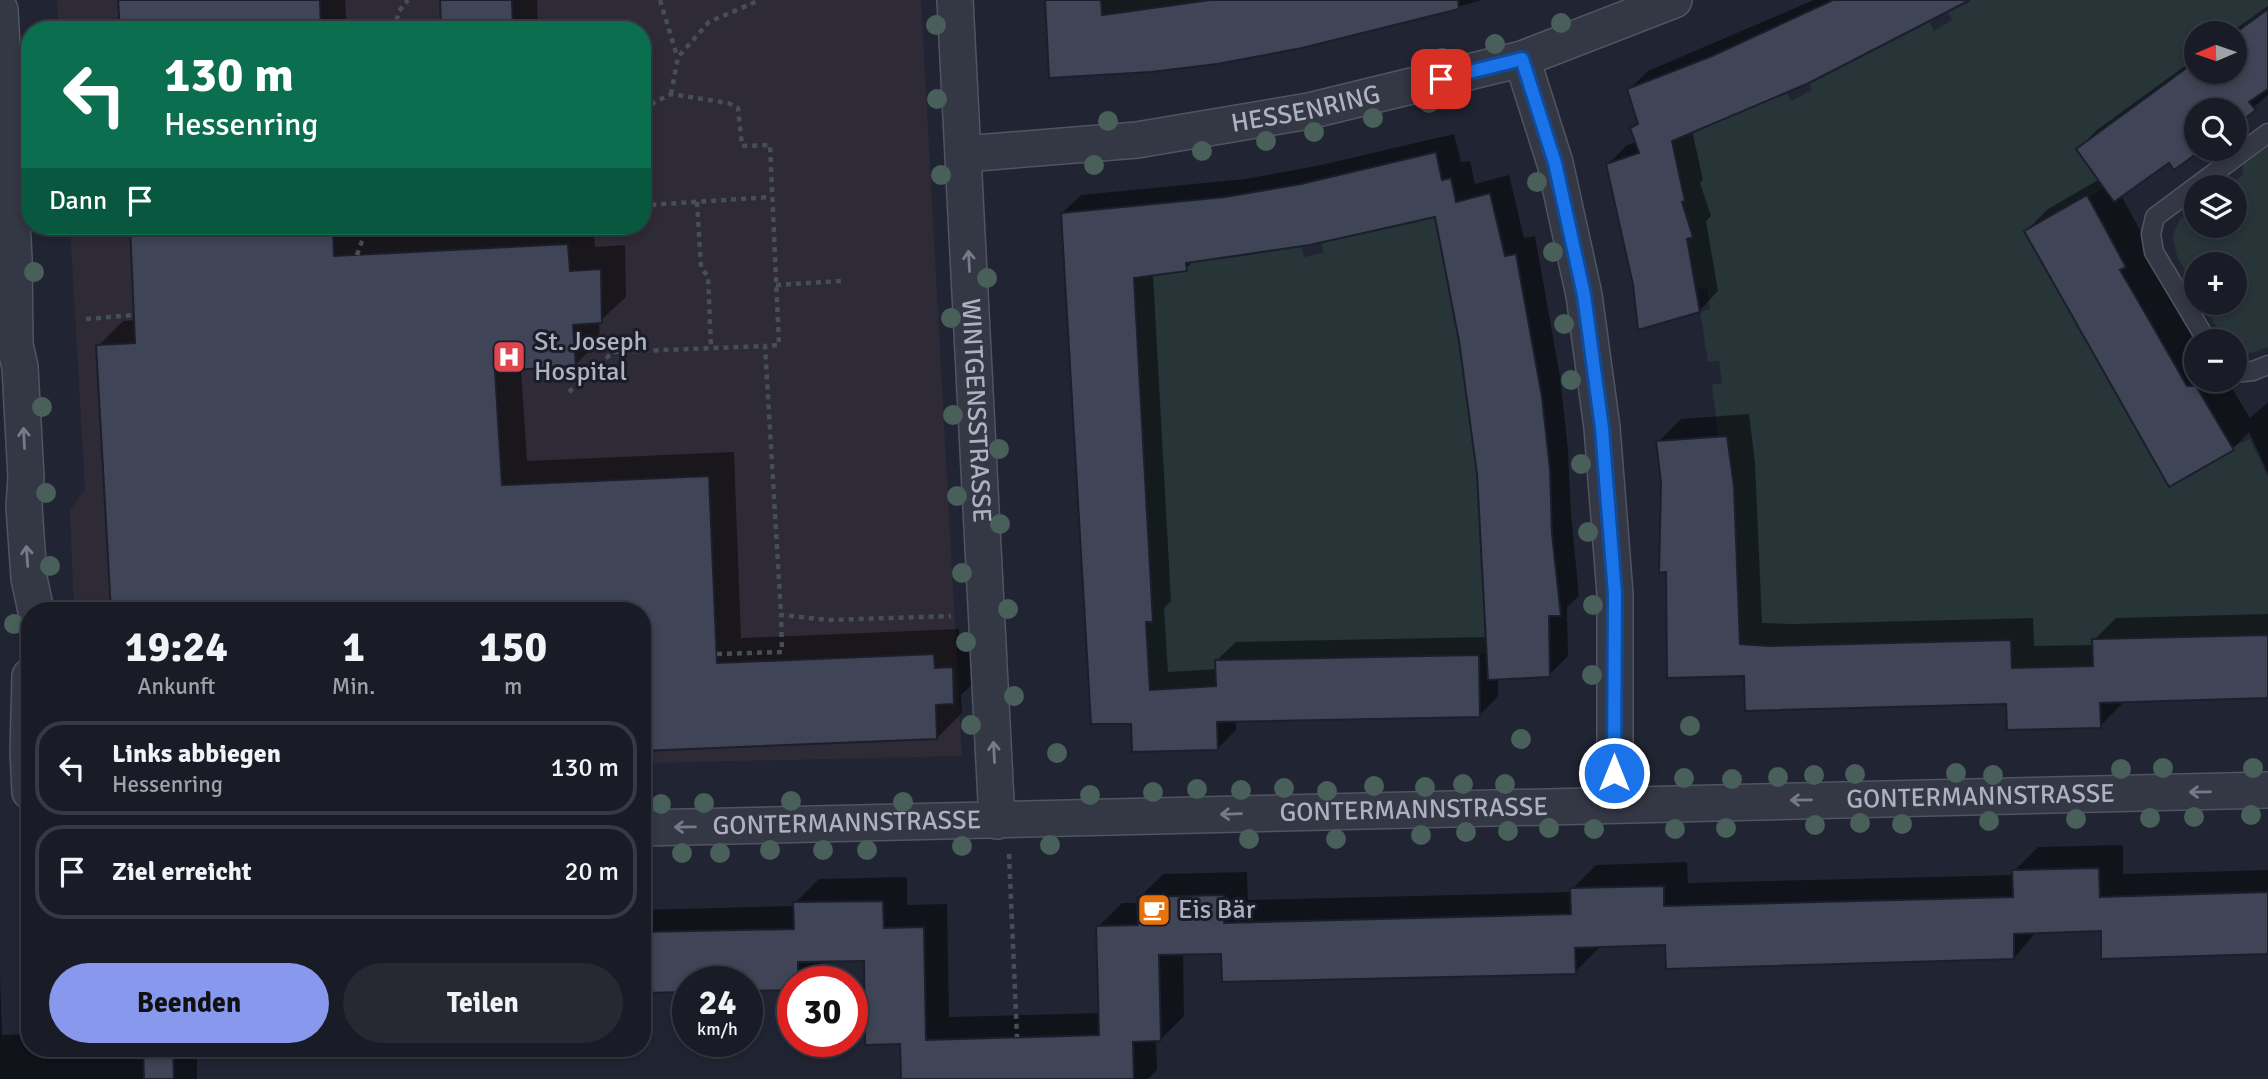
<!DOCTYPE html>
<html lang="de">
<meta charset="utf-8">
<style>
body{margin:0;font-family:Signika,sans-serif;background:#262932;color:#f1f3f6;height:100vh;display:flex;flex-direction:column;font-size:26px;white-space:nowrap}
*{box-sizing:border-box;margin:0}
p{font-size:23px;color:#9fa1a7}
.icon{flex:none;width:38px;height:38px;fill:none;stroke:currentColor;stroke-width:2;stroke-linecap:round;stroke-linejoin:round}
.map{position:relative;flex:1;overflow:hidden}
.details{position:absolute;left:21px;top:602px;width:630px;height:455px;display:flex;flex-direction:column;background:#191c26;border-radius:28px;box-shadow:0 4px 10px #0003,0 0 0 2px #373a43}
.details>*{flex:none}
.banner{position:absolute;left:21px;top:21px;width:630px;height:214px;border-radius:28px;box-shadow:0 4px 10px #0003,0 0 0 2px #373a43;background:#0b6e4f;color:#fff;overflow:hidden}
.needle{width:46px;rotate:268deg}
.buttons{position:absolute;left:2184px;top:21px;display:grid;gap:14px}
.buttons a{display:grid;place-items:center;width:63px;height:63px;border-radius:50%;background:#191c26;box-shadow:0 4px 10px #0003,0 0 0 2px #373a43;font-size:35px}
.speed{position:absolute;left:672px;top:966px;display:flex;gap:14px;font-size:35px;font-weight:700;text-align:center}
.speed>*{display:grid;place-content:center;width:91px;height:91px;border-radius:50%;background:#191c26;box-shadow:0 4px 10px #0003,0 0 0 2px #373a43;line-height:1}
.speed small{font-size:18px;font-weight:400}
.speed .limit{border:10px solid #d22;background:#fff;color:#111}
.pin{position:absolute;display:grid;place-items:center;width:60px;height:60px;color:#fff;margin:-30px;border-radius:14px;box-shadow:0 4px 10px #0006}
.me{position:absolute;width:77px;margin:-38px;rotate:0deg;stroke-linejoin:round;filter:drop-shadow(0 0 5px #0008)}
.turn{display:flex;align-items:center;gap:24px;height:147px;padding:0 28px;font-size:32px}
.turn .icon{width:91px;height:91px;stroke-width:2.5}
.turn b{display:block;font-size:49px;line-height:60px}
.then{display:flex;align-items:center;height:66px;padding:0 28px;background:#0003;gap:14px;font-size:26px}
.eta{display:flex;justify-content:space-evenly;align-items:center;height:119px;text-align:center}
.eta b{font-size:42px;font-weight:700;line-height:49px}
.button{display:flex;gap:14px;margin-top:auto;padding:14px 28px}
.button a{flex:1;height:80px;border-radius:42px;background:#8798ed;color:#111;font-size:28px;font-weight:700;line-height:80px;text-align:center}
.button a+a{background:#262932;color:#f1f3f6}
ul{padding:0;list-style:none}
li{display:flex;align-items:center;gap:21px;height:94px;margin:0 14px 10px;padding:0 14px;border:4px solid #373a43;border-radius:28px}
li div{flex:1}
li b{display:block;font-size:26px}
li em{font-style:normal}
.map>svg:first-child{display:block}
</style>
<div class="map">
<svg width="2268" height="1079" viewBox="0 0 2268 1079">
<rect width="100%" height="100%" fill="#212533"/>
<path fill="#2f2b36" d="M57,0H921L962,756L642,763V611H74L70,510L85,489L70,226H642V30H59Z"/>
<path fill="#273438" d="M1101,0H1210L1102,16Z
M1966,0H2268V11H2265L2235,33H2196V61L2076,149L2104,187L2081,204L2078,200L2024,231L2169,487L2226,455L2223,451L2250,439L2268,477V635L2092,640L2093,666L2012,668L2011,640L1730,647L1739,611L1738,586H1729L1736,533L1727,436H1718L1712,385L1722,383L1719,361L1708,362L1700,312L1710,309L1707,287L1696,289L1687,239L1692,237L1685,226L1666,143L1787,93L1791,101L1812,90L1809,82L1929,21L1934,31L1952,20L1947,11Z
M2268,145V347L2252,353L2239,354L2235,351V341H2224L2203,303H2235V264H2196V291L2177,256L2172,237L2180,219L2196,208V226H2235V187H2225L2242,175L2243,163Z
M1434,217C1453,302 1468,387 1477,474C1483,533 1485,594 1487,654L1216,660V686L1150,690L1146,622L1153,621L1141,407L1121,270L1244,256L1302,246L1304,257L1323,253L1322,242Z"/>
<path fill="#0007" fill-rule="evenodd" d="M120,0H345L347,30H121Z
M442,0H537L538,30H442Z
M1047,0H1482L1380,29L1302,47L1151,70Z
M1814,0H1962L1692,130L1703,180L1700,183L1711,216L1706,221L1718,291L1700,310L1635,285L1608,164L1627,145L1637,142L1632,128L1639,121L1629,90L1648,71Z
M2268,6V95L2235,123V110H2196V149H2200L2174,168L2169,160L2121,195L2147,243L2142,248L2196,342V380H2227L2250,418L2268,402V473L2249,432L2233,449L2026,231L2048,209L2100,179L2078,149L2097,130L2196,58V72H2235V33H2230Z
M1454,134L1461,162L1470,161L1475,184L1509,175L1524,238L1535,236L1560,377L1568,449L1571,514L1579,596L1567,607L1568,656L1549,675L1498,678V696L1480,715L1236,720V730L1217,749L1132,722L1062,213L1081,195L1245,179L1321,165ZM1436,215L1461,341L1479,474L1488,637L1236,642L1217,660V669L1168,672L1164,608L1171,601L1153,274L1186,269L1194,260Z
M131,226H358V232L477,226H593L595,247L625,245L626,297L599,322L600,340L575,365L521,368L527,461L734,452L741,638L959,629V644L977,643L979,678L961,695L962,713L937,738L642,749V611L98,346L123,321L136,320Z
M1749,414L1755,463L1762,623L1792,624L2033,618L2034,646L2094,645V640L2116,618L2268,614V697L2122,700V704L2100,726L2008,703L1746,674L1667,570L1658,442L1681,419Z
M2123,845V874L2268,870V952L2103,930L2037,931L2014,958L1667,943L1599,945V948L1575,972L1223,952L1183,953L1184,1016L1160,1040H1156L1157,1070L1148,1079H903L902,1043L865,959L821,960L822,964L804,982H688L642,991V910L795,906V903L819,879L907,877V905L947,904L949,1017L1100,1013L1098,927L1122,903H1139V898L1163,874L1247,872L1248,900L1572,892V889L1596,865L1687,862L1688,883L2014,875V871L2038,847Z
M0,973L2,1035L30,1034V1048H209L202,1055H197V1079H0Z"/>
<path fill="#3f4456" stroke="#1b1e2b" stroke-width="2" d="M118,0H320L321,30H120Z
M440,0H512L513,30H441Z
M1045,0H1101L1102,15L1210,0H1458L1459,9L1302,48L1217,64L1151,72L1049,78Z
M1833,0H1970L1809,83L1672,141L1685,201L1682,202L1693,237L1687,239L1700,312L1638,330L1633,285L1606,164L1639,153L1630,128L1638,124L1627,89L1712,56Z
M2268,9V89L2249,102L2256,110L2235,126V110H2196V149H2203L2174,170L2169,163L2114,202L2076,149L2196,61V72H2235V33Z
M1436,152L1442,180L1451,178L1456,202L1490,193L1505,256L1516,254L1542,397L1550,469L1552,534L1561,616H1549L1550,677L1488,680L1477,474L1459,341L1435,217L1310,245L1186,263L1187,271L1134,278L1153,622H1146L1150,690L1216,686L1215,660L1479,655L1480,717L1217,722L1218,750L1132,752L1131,724H1091L1061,213L1225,197L1301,184Z
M2087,195L2126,267L2120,270L2148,318L2187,386H2196L2234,450L2169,487L2024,231Z
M130,226H333L334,256L568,244L570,271L601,269L602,323L573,325L576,366L495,371L502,485L709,476L717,663L934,654L935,668L953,667L954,704L936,705L937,739L642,751V611H111L96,345L135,343Z
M1727,436L1734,486L1740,644L1769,646L2011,640L2012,668L2093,666L2092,639L2268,635V698L2100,703L2101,728L2007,730L2006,704L1745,711L1744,676L1667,678L1666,572L1659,573L1661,482L1656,441Z
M2099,868L2100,897L2268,892V954L2101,959V931L2014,934V959L1666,969L1665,945L1575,948L1576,974L1222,982L1221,954L1159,955L1161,1041L1133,1042L1134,1079H901L900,1044L865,1045L864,961L798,962V982H793V990L747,991V982H688V992L642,993V932L794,929L793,902L883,901L884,928L924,927L926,1040L1099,1035L1096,926L1138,925L1137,897L1224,895V923L1571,914L1570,888L1664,886V906L2013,897L2012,870Z
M143,1048H173L174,1079H144Z"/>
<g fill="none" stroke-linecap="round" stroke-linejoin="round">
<defs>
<path id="service" d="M2207,341L2154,252L2151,234L2155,217L2268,133
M2235,373L2253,371L2268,365"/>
<g id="minor">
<path id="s1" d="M955,0L997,821"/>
<path d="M0,10L14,258L15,345L20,367L26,478L24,506L29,578L36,611"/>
<path d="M1522,59L1555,163L1584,295L1602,428L1615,594V805"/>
<path id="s2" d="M964,154L1137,140L1309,111L1522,59L1674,0"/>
<path d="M30,676L28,752L30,792"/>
<path id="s3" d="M642,828L2268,790"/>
</g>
</defs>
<use href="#service" stroke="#515462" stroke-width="21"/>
<use href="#minor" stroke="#515462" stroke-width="38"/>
<path stroke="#445056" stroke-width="4.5" stroke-dasharray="5 5" stroke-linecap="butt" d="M660,0L677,56
M394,30L399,11L408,0
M671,94L678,57L709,22L760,0
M642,109L671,94L728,103L738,108L742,146L770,145L779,345L765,346
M697,202L701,268L708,276L711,348
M642,208L648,205L771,197
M357,255L366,230L435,226
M776,285L841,281
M86,319L134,315
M569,392L613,352L765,346L781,615
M717,654L782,652L781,615L829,620L951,616
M1009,854L1017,1037"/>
<use href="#service" stroke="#343744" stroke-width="18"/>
<use href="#minor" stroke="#343744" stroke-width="35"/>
</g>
<g fill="#485f5a">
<circle cx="1561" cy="23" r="10"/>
<circle cx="936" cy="25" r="10"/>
<circle cx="1495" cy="44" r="10"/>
<circle cx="1442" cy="58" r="10"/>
<circle cx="937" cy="99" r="10"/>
<circle cx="1429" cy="103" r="10"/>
<circle cx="1373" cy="118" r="10"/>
<circle cx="1108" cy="121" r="10"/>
<circle cx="1314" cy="132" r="10"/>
<circle cx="1266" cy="141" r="10"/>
<circle cx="1202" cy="151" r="10"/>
<circle cx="1094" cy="165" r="10"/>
<circle cx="941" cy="175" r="10"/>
<circle cx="1537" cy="182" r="10"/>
<circle cx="1553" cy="252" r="10"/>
<circle cx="34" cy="272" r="10"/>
<circle cx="987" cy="278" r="10"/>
<circle cx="951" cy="318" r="10"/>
<circle cx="1564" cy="324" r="10"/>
<circle cx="1571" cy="380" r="10"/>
<circle cx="42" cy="407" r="10"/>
<circle cx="953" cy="415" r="10"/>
<circle cx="999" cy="449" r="10"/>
<circle cx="1581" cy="464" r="10"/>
<circle cx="46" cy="493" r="10"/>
<circle cx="957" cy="496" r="10"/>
<circle cx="1000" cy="524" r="10"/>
<circle cx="1588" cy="532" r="10"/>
<circle cx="50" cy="566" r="10"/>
<circle cx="962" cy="573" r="10"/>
<circle cx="1593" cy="605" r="10"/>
<circle cx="1008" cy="609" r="10"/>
<circle cx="14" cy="624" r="10"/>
<circle cx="966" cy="642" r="10"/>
<circle cx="1592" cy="675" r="10"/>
<circle cx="1014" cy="696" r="10"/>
<circle cx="971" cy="725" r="10"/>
<circle cx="1690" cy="726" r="10"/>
<circle cx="1521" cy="739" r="10"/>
<circle cx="1057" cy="753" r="10"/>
<circle cx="2163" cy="768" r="10"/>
<circle cx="2253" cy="768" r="10"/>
<circle cx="2121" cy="769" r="10"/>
<circle cx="1956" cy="773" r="10"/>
<circle cx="1855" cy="774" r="10"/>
<circle cx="1814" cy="775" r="10"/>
<circle cx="1993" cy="775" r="10"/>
<circle cx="1778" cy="777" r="10"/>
<circle cx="1684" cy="778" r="10"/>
<circle cx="1732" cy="779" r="10"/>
<circle cx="1463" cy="784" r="10"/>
<circle cx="1505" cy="784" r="10"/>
<circle cx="1374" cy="786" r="10"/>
<circle cx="1425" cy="787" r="10"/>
<circle cx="1284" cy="788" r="10"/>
<circle cx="1197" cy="789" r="10"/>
<circle cx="1241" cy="790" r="10"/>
<circle cx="1327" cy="791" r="10"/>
<circle cx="1153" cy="792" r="10"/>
<circle cx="1090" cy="795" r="10"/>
<circle cx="791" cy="801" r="10"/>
<circle cx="903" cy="802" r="10"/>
<circle cx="704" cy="803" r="10"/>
<circle cx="661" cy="804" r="10"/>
<circle cx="2251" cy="815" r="10"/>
<circle cx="2194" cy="817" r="10"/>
<circle cx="2150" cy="818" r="10"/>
<circle cx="2076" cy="819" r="10"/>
<circle cx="1989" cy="821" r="10"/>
<circle cx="1860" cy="823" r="10"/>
<circle cx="1902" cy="824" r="10"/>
<circle cx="1815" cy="825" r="10"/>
<circle cx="1549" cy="828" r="10"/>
<circle cx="1726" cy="828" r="10"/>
<circle cx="1594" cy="829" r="10"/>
<circle cx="1675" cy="829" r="10"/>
<circle cx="1508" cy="831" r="10"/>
<circle cx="1466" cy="832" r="10"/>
<circle cx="1421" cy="835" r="10"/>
<circle cx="1249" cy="839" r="10"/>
<circle cx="1336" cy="839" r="10"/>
<circle cx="1050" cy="845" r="10"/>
<circle cx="962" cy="846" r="10"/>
<circle cx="770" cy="850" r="10"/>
<circle cx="823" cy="850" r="10"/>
<circle cx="867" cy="850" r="10"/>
<circle cx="682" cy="853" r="10"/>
<circle cx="720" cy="853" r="10"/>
</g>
<defs><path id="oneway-shaft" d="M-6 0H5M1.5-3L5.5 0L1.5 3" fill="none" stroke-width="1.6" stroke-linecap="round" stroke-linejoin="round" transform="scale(1.75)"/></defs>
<g stroke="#777a89">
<use href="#oneway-shaft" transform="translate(969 261) rotate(-93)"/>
<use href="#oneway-shaft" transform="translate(24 438) rotate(-93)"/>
<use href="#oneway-shaft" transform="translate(27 556) rotate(-94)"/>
<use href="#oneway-shaft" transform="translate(994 752) rotate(-93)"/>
<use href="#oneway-shaft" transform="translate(2200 792) rotate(179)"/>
<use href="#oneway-shaft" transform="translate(1801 800) rotate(179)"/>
<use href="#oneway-shaft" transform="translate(1231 814) rotate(178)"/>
<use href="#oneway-shaft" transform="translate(685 827) rotate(179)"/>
</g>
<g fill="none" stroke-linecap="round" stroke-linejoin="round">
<defs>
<path id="route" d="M1441,79L1522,59L1555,163L1584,295L1602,428L1615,594L1614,773"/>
</defs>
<use href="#route" stroke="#114b97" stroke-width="18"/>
<use href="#route" stroke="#1a73e8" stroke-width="12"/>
</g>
<defs>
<symbol id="hospital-square" viewBox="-11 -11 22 22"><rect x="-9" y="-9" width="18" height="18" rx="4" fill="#e0444e" stroke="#1a1c28"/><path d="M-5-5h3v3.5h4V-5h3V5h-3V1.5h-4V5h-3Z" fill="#fff"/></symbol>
<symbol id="cafe-square" viewBox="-11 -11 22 22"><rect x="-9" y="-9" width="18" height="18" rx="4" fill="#e8710a" stroke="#1a1c28"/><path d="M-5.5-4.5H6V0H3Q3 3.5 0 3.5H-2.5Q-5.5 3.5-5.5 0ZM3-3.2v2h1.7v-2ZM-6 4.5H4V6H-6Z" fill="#fff"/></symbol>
</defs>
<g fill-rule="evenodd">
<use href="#hospital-square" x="490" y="338" width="38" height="38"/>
<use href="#cafe-square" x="1135" y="891" width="38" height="38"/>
</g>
<g text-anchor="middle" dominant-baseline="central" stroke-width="6" stroke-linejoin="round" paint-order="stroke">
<g font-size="26" fill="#aeb1c1" stroke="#1a1c28">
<text stroke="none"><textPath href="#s2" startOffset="345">HESSENRING</textPath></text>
<text stroke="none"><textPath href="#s1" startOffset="411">WINTGENSSTRASSE</textPath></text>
<text stroke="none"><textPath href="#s3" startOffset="1339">GONTERMANNSTRASSE</textPath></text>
<text stroke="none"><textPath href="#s3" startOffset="772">GONTERMANNSTRASSE</textPath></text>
<text stroke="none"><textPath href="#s3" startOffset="205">GONTERMANNSTRASSE</textPath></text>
</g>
<g font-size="26" fill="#aeb1c1" stroke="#1a1c28" text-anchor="start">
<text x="534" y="342">St. Joseph<tspan x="534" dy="30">Hospital</tspan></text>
<text x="1178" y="910">Eis Bär</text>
</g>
</g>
</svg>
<div class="buttons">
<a><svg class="needle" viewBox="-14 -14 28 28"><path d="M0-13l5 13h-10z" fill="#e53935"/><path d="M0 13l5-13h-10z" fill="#9fa1a7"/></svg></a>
<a><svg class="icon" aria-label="search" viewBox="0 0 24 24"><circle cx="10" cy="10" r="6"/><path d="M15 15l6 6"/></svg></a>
<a><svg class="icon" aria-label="layers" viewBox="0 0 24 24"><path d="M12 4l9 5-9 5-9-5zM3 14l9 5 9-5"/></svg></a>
<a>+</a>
<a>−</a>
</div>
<div class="speed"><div>24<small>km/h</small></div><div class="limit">30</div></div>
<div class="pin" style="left:1441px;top:79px;background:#d93025"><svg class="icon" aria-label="arrive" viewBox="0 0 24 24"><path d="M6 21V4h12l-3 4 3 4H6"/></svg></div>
<svg class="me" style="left:1614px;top:773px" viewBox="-20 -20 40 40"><circle r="17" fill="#1a73e8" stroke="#fff" stroke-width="3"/><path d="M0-11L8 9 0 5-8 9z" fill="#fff"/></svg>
<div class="banner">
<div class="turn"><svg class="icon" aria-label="left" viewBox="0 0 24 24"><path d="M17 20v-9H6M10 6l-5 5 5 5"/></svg><div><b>130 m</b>Hessenring</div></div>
<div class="then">Dann<svg class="icon" aria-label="arrive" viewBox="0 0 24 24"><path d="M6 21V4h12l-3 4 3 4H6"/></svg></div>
</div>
<section class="details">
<div class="eta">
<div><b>19:24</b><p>Ankunft</p></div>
<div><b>1</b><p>Min.</p></div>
<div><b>150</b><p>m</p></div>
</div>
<ul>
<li><svg class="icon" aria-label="left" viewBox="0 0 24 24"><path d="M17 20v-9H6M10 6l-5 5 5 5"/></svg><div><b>Links abbiegen</b><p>Hessenring</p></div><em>130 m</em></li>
<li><svg class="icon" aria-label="arrive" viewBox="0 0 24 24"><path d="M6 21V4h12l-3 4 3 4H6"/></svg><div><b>Ziel erreicht</b></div><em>20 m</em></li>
</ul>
<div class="button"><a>Beenden</a><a>Teilen</a></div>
</section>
</div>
